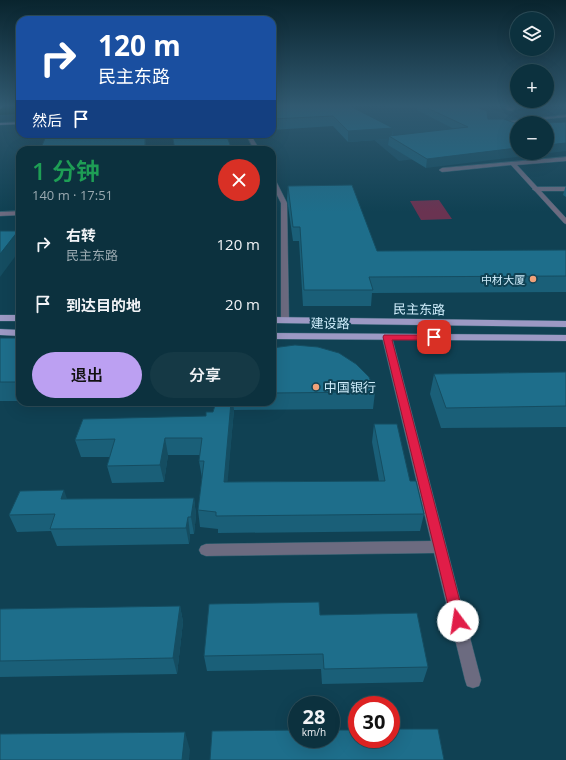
<!DOCTYPE html>
<html lang="zh">
<meta charset="utf-8">
<style>
body{margin:0;font-family:"Open Sans","Noto Sans SC",sans-serif;background:#153945;color:#f1f3f6;height:100vh;display:flex;flex-direction:column;font-size:15px;white-space:nowrap}
*{box-sizing:border-box;margin:0}
p{font-size:13px;color:#9aa9b0}
.icon{flex:none;width:22px;height:22px;fill:none;stroke:currentColor;stroke-width:2;stroke-linecap:round;stroke-linejoin:round}
.map{position:relative;flex:1;overflow:hidden}
.drawer{position:absolute;left:16px;top:146px;width:260px;height:260px;display:flex;flex-direction:column;background:#0c313e;border-radius:12px;box-shadow:0 4px 16px #0002,0 0 0 1px #2c4c58}
.drawer>*{flex:none}
.guide{position:absolute;left:16px;top:16px;width:260px;height:122px;border-radius:12px;box-shadow:0 4px 16px #0002,0 0 0 1px #2c4c58;background:#1a4fa0;color:#fff;overflow:hidden}
.buttons{position:absolute;left:510px;top:12px;display:grid;gap:8px}
.buttons a{display:grid;place-items:center;width:44px;height:44px;border-radius:50%;background:#0c313e;box-shadow:0 4px 16px #0002,0 0 0 1px #2c4c58;font-size:20px}
.speed{position:absolute;left:288px;top:696px;display:flex;gap:8px;font-size:20px;font-weight:700;text-align:center}
.speed>*{display:grid;place-content:center;width:52px;height:52px;border-radius:50%;background:#0c313e;box-shadow:0 4px 16px #0002,0 0 0 1px #2c4c58;line-height:1}
.speed small{font-size:10px;font-weight:400}
.speed .limit{border:6px solid #d22;background:#fff;color:#111}
.pin{position:absolute;display:grid;place-items:center;width:34px;height:34px;color:#fff;margin:-17px;border-radius:8px;box-shadow:0 2px 6px #0006}
.me{position:absolute;width:44px;margin:-22px;rotate:346deg;stroke-linejoin:round;filter:drop-shadow(0 0 3px #0008)}
.turn{display:flex;align-items:center;gap:14px;height:84px;padding:0 16px;font-size:18px}
.turn .icon{width:52px;height:52px;stroke-width:2.5}
.turn b{display:block;font-size:28px;line-height:34px}
.then{display:flex;align-items:center;height:38px;padding:0 16px;background:#0003;gap:8px;font-size:15px}
.round{display:grid;place-items:center;flex:none;width:42px;height:42px;border-radius:21px;background:#153945}
.head{display:flex;align-items:center;justify-content:space-between;height:68px;padding:0 16px}
h1{font-size:24px;font-weight:600;line-height:30px;color:#1e9e55}
.cta{display:flex;gap:8px;margin-top:auto;padding:8px 16px}
.cta a{flex:1;height:46px;border-radius:24px;background:#bca0f2;color:#111;font-size:16px;font-weight:600;line-height:46px;text-align:center}
.cta a+a{background:#153945;color:#f1f3f6}
ul{padding:0;list-style:none}
li{display:flex;align-items:center;gap:12px;height:60px;padding:0 16px}
li div{flex:1}
li b{display:block;font-size:15px}
li em{font-style:normal}
.map>svg:first-child{display:block}
</style>
<div class="map">
<svg width="566" height="760" viewBox="0 0 566 760">
<rect width="100%" height="100%" fill="#104153"/>
<path fill="#164e64" d="M390,106H483L519,119L528,118L535,123H517V146L399,161L374,140L331,112Z"/>
<path fill="#6a3351" d="M439,200L452,219L421,220L410,201Z"/>
<path fill="#003022" d="M0,106H20V114L0,115Z"/>
<g fill="none" stroke-linecap="round" stroke-linejoin="round">
<defs>
<path id="service" d="M510,106H511"/>
<path id="pedestrian" d="M566,187V191H535L532,189L535,187Z"/>
<path id="minor" d="M566,115V117L508,123L517,126V129L500,122Z
M246,134H250L260,150H254Z
M566,157V161L517,165L566,218V224L564,223L511,165L442,172L439,170L442,168Z
M272,177L275,179L287,203L289,320L285,323L281,320V203L272,185Z
M20,211V215L0,216V212Z
M387,334L392,337L481,680L479,686L473,688L467,686L465,680L434,553L206,556L201,554L199,550L201,546L206,544L431,541L382,337Z"/>
<path id="secondary" d="M0,106H4L0,109Z
M20,122V124L0,125V123Z"/>
<path id="primary" d="M0,315H20V321H0Z
M272,317L566,321V327L272,323Z
M0,329L20,330V336L0,335Z
M272,333L566,335V341L272,339Z"/>
</defs>
<use href="#service" stroke="#326071" stroke-width="10"/>
<use href="#pedestrian" stroke="#326071" stroke-width="1"/>
<use href="#minor" stroke="#326071" stroke-width="1"/>
<use href="#secondary" stroke="#326071" stroke-width="1"/>
<use href="#primary" stroke="#326071" stroke-width="1"/>
<use href="#service" stroke="#6c6b80" stroke-width="9"/>
<use href="#pedestrian" fill="#6c6b80" fill-rule="evenodd"/>
<use href="#minor" fill="#6c6b80" fill-rule="evenodd"/>
<use href="#secondary" fill="#8785a7" fill-rule="evenodd"/>
<use href="#primary" fill="#9c99c4" fill-rule="evenodd"/>
</g>
<path fill="#1a5f78" d="M272,106H298L393,128V136L454,129L417,110V106H474L487,111L426,168L388,145L389,139L348,142L333,126L272,130Z
M47,134H146V150H40Z
M566,185V197L563,195Z
M288,186L377,251L566,250V292L372,293L371,306H303L299,241H293L287,199Z
M0,338H20V401H0Z
M272,348L375,392L373,409L234,410L227,482L379,481L372,442L374,424L410,481L424,514L420,531L218,533V529L200,527L198,510L202,478L199,461L200,455H168L164,482L112,483L107,466L110,457H81L75,440L206,416L213,412L216,402H272Z
M566,372V427L441,428L430,394L434,374Z
M194,498L196,515L194,534H190L189,544L57,546L51,531L17,532L9,515L67,499Z
M180,606L183,622L177,674L0,677V609Z
M320,615L428,667L423,682L322,684L321,669L207,671L204,656Z"/>
<path fill="#154d61" d="M393,128L392,138L389,136V139L348,142V131Z
M145,134H146V150L145,147Z
M566,143V151L426,168L427,159L517,148V153H547V145Z
M18,231L20,239V250L0,277V254Z
M231,402H233L234,410L226,500L224,482Z
M165,438L168,455L164,482L160,465Z
M64,490L70,507L61,499Z
M194,498L196,515L194,534L191,517Z
M188,517L190,534L189,544L186,528Z
M180,606L183,622L177,674L173,658Z
M185,732L190,750L189,760H182Z"/>
<path fill="#1e6e8b" stroke="#154d61" d="M272,106H350L393,128L348,131L333,116L272,119Z
M423,106H474L487,111L488,119H504L517,124V148L427,159L389,136L468,127Z
M566,122V143L547,145V123Z
M47,134H145V147L99,150H40Z
M172,134H226L232,150H175Z
M352,185L377,251L566,250V276L369,277L373,290H304L300,227H293L288,186Z
M0,231H18L0,254Z
M0,338H20V382H0Z
M295,345L318,347L339,353L356,364L369,377L375,392L272,393V348Z
M566,372V406L446,408L434,374Z
M216,402H231L224,482L385,481L374,424H397L410,481H416L424,514L216,516V512L198,510L204,461H199L202,438H165L160,465L107,466L115,439L75,440L83,419L206,416V412H213Z
M64,490L61,499L194,498L191,517H188L186,528L50,529L55,514L9,515L20,491Z
M319,602L320,615L417,613L428,667L324,669L323,654L204,656L209,604Z
M180,606L173,658L0,661V609Z
M391,729H438L444,760H210L212,731L297,730V739H331V730H357V739H391Z
M185,732L182,760H0V734Z"/>
<linearGradient id="sky" x2="0" y2="1"><stop stop-color="#09242e"/><stop offset="0.5" stop-color="#315a71"/><stop offset="1" stop-color="#315a71" stop-opacity="0"/></linearGradient>
<rect width="566" height="212" fill="url(#sky)"/>
<path fill="#e11d48" stroke="#92132f" d="M384,335H434L439,337L434,340H392L465,621L463,626L458,628L454,626L452,621L383,337Z"/>
<g fill="#f0a27a" stroke="#104153" stroke-width="1.5">
<circle cx="533" cy="279" r="4"/>
<circle cx="316" cy="387" r="4"/>
</g>
<g text-anchor="middle" dominant-baseline="central" stroke-width="4" stroke-linejoin="round" paint-order="stroke">
<g font-size="11" fill="#ceecfa" stroke="#104153" text-anchor="end">
<text x="525" y="279">中材大厦</text>
</g>
<g font-size="13" fill="#ceecfa" stroke="#104153">
<text transform="translate(419 309) rotate(1)">民主东路</text>
<text transform="translate(330 323) rotate(1)">建设路</text>
</g>
<g font-size="13" fill="#ceecfa" stroke="#104153" text-anchor="start">
<text x="324" y="387">中国银行</text>
</g>
</g>
</svg>
<div class="buttons">
<a><svg class="icon" aria-label="layers" viewBox="0 0 24 24"><path d="M12 4l9 5-9 5-9-5zM3 14l9 5 9-5"/></svg></a>
<a>+</a>
<a>−</a>
</div>
<div class="speed"><div>28<small>km/h</small></div><div class="limit">30</div></div>
<div class="pin" style="left:434px;top:337px;background:#d93025"><svg class="icon" aria-label="arrive" viewBox="0 0 24 24"><path d="M6 21V4h12l-3 4 3 4H6"/></svg></div>
<svg class="me" style="left:458px;top:621px" viewBox="-20 -20 40 40"><circle r="19" fill="#fff"/><path d="M0-13L10 11 0 6-10 11z" fill="#e11d48"/></svg>
<div class="guide">
<div class="turn"><svg class="icon" aria-label="right" viewBox="0 0 24 24"><path d="M7 20v-9h11M14 6l5 5-5 5"/></svg><div><b>120 m</b>民主东路</div></div>
<div class="then">然后<svg class="icon" aria-label="arrive" viewBox="0 0 24 24"><path d="M6 21V4h12l-3 4 3 4H6"/></svg></div>
</div>
<section class="drawer">
<div class="head"><div><h1>1 分钟</h1><p>140 m · 17:51</p></div><a class="round" style="background:#d93025;color:#fff"><svg class="icon" aria-label="close" viewBox="0 0 24 24"><path d="M6 6l12 12M18 6L6 18"/></svg></a></div>
<ul>
<li><svg class="icon" aria-label="right" viewBox="0 0 24 24"><path d="M7 20v-9h11M14 6l5 5-5 5"/></svg><div><b>右转</b><p>民主东路</p></div><em>120 m</em></li>
<li><svg class="icon" aria-label="arrive" viewBox="0 0 24 24"><path d="M6 21V4h12l-3 4 3 4H6"/></svg><div><b>到达目的地</b></div><em>20 m</em></li>
</ul>
<div class="cta"><a>退出</a><a>分享</a></div>
</section>
</div>
